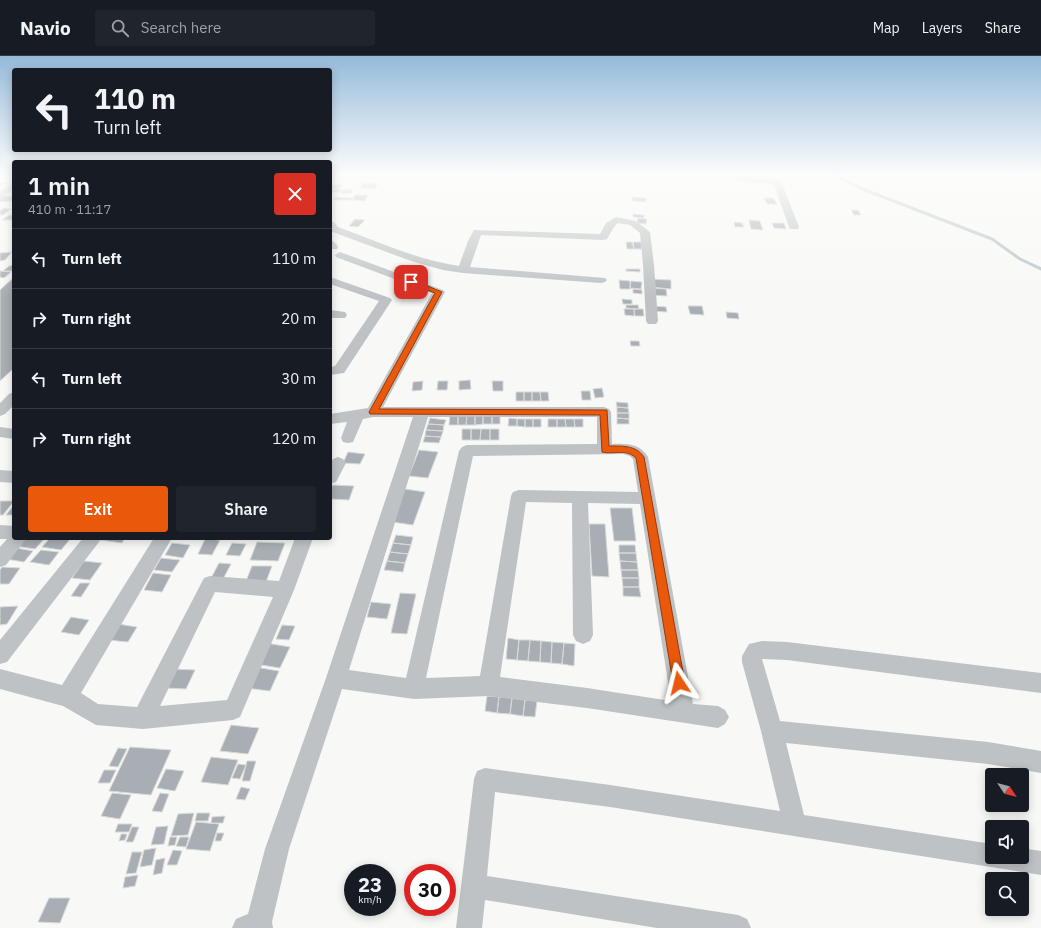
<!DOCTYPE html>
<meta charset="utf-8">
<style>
body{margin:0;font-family:"IBM Plex Sans",sans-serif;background:#20242c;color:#f1f3f6;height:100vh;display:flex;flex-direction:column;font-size:15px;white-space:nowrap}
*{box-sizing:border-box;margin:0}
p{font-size:13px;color:#9ea1a6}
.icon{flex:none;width:22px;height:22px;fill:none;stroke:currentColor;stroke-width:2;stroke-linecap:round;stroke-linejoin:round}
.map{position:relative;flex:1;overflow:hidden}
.details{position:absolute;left:12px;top:104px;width:320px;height:380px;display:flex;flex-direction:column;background:#171b24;border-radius:4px;box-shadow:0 2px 10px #0003}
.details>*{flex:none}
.banner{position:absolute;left:12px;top:12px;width:320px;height:84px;border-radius:4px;box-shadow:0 2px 10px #0003;background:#171b24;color:#f1f3f6;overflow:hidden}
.needle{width:26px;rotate:125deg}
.fabs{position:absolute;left:985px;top:712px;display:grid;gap:8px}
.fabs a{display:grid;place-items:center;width:44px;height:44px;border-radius:4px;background:#171b24;box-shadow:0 2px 10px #0003;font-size:20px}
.speed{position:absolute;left:344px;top:808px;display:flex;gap:8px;font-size:20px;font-weight:700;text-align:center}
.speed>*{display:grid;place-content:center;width:52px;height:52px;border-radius:50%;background:#171b24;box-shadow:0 2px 10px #0003;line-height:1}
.speed small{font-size:10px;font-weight:400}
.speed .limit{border:6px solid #d22;background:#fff;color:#111}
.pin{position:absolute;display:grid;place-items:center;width:34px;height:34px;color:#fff;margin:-17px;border-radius:8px;box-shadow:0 2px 6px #0006}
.me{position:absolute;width:44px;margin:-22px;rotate:350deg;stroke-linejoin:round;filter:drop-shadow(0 0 3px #0008)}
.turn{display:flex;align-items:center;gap:14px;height:84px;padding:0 16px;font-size:18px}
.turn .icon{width:52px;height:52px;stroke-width:2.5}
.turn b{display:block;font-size:28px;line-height:34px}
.round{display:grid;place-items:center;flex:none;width:42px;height:42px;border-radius:4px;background:#20242c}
.overview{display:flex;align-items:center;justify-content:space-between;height:68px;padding:0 16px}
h1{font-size:24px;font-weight:600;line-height:30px}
.action{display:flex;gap:8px;margin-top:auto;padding:8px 16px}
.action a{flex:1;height:46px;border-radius:4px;background:#ea580c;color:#fff;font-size:16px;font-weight:600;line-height:46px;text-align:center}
.action a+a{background:#20242c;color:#f1f3f6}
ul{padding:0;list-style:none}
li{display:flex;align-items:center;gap:12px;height:60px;padding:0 16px;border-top:1px solid #363941}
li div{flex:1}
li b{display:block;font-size:15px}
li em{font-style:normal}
header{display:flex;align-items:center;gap:24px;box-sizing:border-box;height:56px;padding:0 20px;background:#171b24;border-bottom:1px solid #363941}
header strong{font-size:19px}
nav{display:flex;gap:22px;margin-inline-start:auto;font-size:14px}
.search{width:280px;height:36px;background:#20242c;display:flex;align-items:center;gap:10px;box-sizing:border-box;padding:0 14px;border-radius:4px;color:#9ea1a6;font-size:15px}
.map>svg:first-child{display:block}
</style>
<header>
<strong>Navio</strong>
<div class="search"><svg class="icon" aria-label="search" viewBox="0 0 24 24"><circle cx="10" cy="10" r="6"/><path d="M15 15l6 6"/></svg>Search here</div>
<nav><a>Map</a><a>Layers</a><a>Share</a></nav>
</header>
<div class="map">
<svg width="1041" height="872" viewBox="0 0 1041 872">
<rect width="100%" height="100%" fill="#f8f8f6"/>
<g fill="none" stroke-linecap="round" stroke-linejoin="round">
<path stroke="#b8c2c6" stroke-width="3" d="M834,119L865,134L992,183L1020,203L1041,213"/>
</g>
<path fill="#a8aeb3" stroke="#d9d9d8" d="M363,127H378L375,133L360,132Z
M342,128L341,132L330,133V129Z
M330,133H342L341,136L330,137Z
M352,133V137L341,138L342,134Z
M355,139H368L365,145L352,144Z
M3,140H14V143L11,145L0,146V143Z
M335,141L353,142L351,144H333Z
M632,141L646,142V146L632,145Z
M764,142H773L777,148H767Z
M4,152L11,153L3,159H0V155Z
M851,154H858L861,159H854Z
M633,158L644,159V162L633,161Z
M9,159H14V164H2Z
M638,162L647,163L646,168L637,167Z
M355,163L365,164L358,171L349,170Z
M749,164L760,165L763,174L751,173Z
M734,166L742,167L744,171H735Z
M772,167H784L786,173L774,172Z
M626,186H632L634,193H627Z
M633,186H641L642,193H634Z
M12,196L5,204L0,205V197Z
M14,209V215H3L9,210Z
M626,213H640V216L626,215Z
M0,215L11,216L4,222L0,221Z
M14,221V312L0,325V234Z
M650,223L671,224V233L650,231Z
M619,224L630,225V233H620Z
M631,225L642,226L641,233L630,232Z
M651,232L666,233L667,240L652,239Z
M633,233L642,234V238L633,237Z
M622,243L632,244V248H623Z
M626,249H638L639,253L626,252Z
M652,250L666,251L667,256L652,255Z
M688,250H702L704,259L690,258Z
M624,253H634V260L625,259Z
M634,253H643L644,260H635Z
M726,256L738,257L739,263L727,262Z
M630,285H639L640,290H631Z
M470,324L471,333L459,334V325Z
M423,325L422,334L412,335L413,326Z
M438,325H448L447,334H437Z
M492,325H503V335H493Z
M602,332L604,341L595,342L593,333Z
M581,335H590L591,344H582Z
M516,336H524V345H516Z
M524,336H532V345H524Z
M532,336H540L541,345H532Z
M540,336H548L549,345H541Z
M616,346L628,347V352L617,351Z
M617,351L628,352L629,357H617Z
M617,357H629V363L617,362Z
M475,358V369H466L467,359Z
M475,358H483V368L475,369Z
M483,358H492V368H483Z
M492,358H500V368H492Z
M450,359H458V369H449Z
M458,359H467L466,369H458Z
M430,362L446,364L444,369L428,368Z
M509,362L517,363V370H508Z
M617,362L629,363V368H617Z
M517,363H525V371L517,370Z
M525,363H533V371H525Z
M533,363H541V371H533Z
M548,363H557V371H548Z
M557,363H565L566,371H557Z
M565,363H574L575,371H566Z
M574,363H583V371H575Z
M428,368L444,369L443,375L426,374Z
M462,373H471V384H462Z
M471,373H481L480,384H471Z
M481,373H490V384H480Z
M490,373H499V384H490Z
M426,374L443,375L441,381L425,380Z
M425,380L441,381L439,387L423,386Z
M419,394L438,396L428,422L409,420Z
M348,396L365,398L360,408L343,407Z
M332,429L354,430L349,444L330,443Z
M405,433L425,436L413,469L392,466Z
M0,445H14L3,459H0Z
M14,449V459H6Z
M610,452H632L636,485H614Z
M589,468H605L609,521L592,520Z
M396,479L413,481L411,489L393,487Z
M22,482H45L35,493L15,490Z
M50,482H71L61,494L42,491Z
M101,482H125L122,487L100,484Z
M205,483L220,484L212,499L198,498Z
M257,486L285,487L278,505L250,504Z
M172,487L190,489L183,502L165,499Z
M232,487L246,488L240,500L226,499Z
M393,487L411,489L408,498L390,496Z
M619,489H635L636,497H619Z
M16,492L33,495L24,506L6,503Z
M41,494L59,496L49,509L30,506Z
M390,496L408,498L405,507L387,505Z
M619,497H636L637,506L620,505Z
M161,502L180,504L172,516L154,514Z
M84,505L102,507L90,524L72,522Z
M387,505L405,507L403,516L384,514Z
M620,505L637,506L638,514H621Z
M219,507L231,508L222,525L210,524Z
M252,510H272L266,526L246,525Z
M2,511L20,512L9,528H0V514Z
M621,514H638L639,522H622Z
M153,517L171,519L162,536L144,534Z
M622,522H639V531H623Z
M80,527H90L81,541L71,540Z
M623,531H639L641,541L623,540Z
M400,537L416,538L407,578L391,577Z
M371,546L391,548L387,563L367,561Z
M18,550L7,568L0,569V551Z
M71,561L89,564L79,579L61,576Z
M118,568L137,571L128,586L108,584Z
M282,569L295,570L289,584L276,583Z
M508,582L519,584L517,604L506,603Z
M519,584H530L528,605L517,604Z
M530,584L541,585L540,606L528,605Z
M541,585L552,586L551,607L540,606Z
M552,586L564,587L562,608L551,607Z
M266,587L290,591L280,612L255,608Z
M564,587L575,588L574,610L562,608Z
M255,611L279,615L270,635L246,632Z
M174,613L195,614L186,633L165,632Z
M487,640L499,641L497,657L485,655Z
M499,641L512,642L510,658L497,657Z
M512,642L525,644L523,660L510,658Z
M525,644L537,645L535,661L523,660Z
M231,669L259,672L248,698L220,695Z
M130,691L171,694L151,739L109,735Z
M118,692L127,693L118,711L109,710Z
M211,701L238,704L228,729L201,726Z
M247,705H256L250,725H242Z
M238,708L246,709L240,723L232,722Z
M166,713L184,715L175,735L157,732Z
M104,714H116L110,727H98Z
M241,731L250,733L245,744L236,743Z
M112,737L131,739L120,763L101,760Z
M160,737L169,738L162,756L152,755Z
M194,757L188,779L171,780L178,758Z
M197,757H210L208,765H195Z
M225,760L223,767H211L212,761Z
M196,766L219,768L210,795L186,793Z
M118,768H132L129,776H115Z
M168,770L164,788L151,789L156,771Z
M132,771H139L133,786H126Z
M217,777H224L221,785H215Z
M121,778H127L125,784L119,785Z
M170,781H177L175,789L168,790Z
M180,781H189L186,791L176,790Z
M156,792L152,809L140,811L144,794Z
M173,794L182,795L177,809H167Z
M132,796H142L136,817L126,818Z
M165,802L162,817L153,819L156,804Z
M138,819L135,830L123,832L125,821Z
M49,842H70L60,867L38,866Z"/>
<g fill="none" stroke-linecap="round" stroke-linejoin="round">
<defs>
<path id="highway" d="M8,119H14V125L0,128V120Z"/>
</defs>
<use href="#highway" stroke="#b4b7ba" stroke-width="2"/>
<path fill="#bec2c4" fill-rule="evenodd" d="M733,119C742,118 743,121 752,122C762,123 771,122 781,125L799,171L798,173H790L789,171L774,129C760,124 744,132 733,119Z
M14,126V133L0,143V135Z
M616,161L636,165L650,176L654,209L658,265L656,268H648L646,265L643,209L640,177L630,169L618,167L614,171L607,183L603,184L481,179L470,211L605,222L607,224L605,226L601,227L463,217L443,214L411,205L330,175V165L334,166L338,171C377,185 417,204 459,210L468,185L474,174L600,178L606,167Z
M330,184C334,185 336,187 338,191L337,193H330Z
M340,196L443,234L445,236L383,351H604L609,353L611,356L612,388C626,387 641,388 648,401L693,648L718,650L725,654L729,661L725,668L718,672L587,652L488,640L414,643L342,633L289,793L272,866L273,872H232L236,863L248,858L265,793L326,622L413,361H373L363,363L353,386L348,387L343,386L341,382L347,366L330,368V358L368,352L432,237L336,201L335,199ZM428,361H597V388L467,389L462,391L459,395L406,622L349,614ZM623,398L630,400L633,403L638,436L519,434L513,436L511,440L480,620L426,622L473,400ZM526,446L572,447L573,579L576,585L583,588L590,585L593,579L588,447L640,448L671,645L587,632L500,621Z
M330,221L390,242L392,244L344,317L330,319V311L335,310L379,245L330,228Z
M330,254L345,256L347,259L345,262H330Z
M14,336V349L5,358L0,360V347L9,338Z
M0,371L14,373V383L0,381Z
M338,401L343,403L346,407L336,426L330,428V408L333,403Z
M0,414L14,415V427L0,426Z
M0,469L14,470V482H27L6,509L0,511V491L7,483H0Z
M83,482H102L7,606L0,608V584Z
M154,482H172L81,637L98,648L137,651L204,522L210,520L279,525L295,482H313L294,534L240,661L233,664L143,673L96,669L63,650L0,633V613L62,629ZM215,536L273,541L227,644L160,650Z
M762,585L787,586L1041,617V637L787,604L762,603L780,665L988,686L1041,695V717L988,708L786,687L804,759L992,788V801H1022V792L1041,795V819L610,751L495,736L487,820L738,859L747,863L751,872H657L485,844L482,872H456L474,723L477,715L485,712L610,729L780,755L761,675L742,606V600L749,588Z"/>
<use href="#highway" fill="#fff" fill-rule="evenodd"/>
</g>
<linearGradient id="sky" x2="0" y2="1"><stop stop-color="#95bada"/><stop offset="0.49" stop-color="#fcfcfb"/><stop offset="1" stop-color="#fcfcfb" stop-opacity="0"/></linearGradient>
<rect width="1041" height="241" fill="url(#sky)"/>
<path fill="#ea580c" stroke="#983908" d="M408,224H413L442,236L379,353L607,354L609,390C622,390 636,389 644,401L685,627L683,631L679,632L675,631L673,627L636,402C625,392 614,399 602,396L600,359L370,358L369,356L435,237L408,227Z"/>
</svg>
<div class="fabs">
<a><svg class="needle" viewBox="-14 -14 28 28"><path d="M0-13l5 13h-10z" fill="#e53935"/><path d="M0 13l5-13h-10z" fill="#9ea1a6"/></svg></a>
<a><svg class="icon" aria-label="sound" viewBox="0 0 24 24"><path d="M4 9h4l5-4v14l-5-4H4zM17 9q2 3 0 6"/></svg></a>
<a><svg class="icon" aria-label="search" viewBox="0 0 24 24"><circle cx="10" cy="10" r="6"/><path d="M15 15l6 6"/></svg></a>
</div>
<div class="speed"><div>23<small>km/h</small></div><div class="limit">30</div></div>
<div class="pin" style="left:411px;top:226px;background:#d93025"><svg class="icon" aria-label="arrive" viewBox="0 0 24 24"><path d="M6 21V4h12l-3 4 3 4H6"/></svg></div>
<svg class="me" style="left:679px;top:627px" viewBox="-20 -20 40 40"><path d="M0-17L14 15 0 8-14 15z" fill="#ea580c" stroke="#fff" stroke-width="4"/></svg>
<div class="banner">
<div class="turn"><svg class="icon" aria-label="left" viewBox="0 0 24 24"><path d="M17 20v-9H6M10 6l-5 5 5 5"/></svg><div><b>110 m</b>Turn left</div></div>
</div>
<section class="details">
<div class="overview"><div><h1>1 min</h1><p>410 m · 11:17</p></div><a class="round" style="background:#d93025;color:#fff"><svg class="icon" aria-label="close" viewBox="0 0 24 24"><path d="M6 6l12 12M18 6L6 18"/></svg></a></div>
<ul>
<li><svg class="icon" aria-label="left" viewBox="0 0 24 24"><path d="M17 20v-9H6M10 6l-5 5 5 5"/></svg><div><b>Turn left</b></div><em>110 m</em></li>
<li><svg class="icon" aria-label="right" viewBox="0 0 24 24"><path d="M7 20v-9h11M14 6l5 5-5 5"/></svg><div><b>Turn right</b></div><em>20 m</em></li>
<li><svg class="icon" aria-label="left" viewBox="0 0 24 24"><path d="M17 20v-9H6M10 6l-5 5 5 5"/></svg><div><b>Turn left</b></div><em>30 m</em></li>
<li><svg class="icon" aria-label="right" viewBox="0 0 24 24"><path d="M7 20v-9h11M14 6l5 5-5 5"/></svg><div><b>Turn right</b></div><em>120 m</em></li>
</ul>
<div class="action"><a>Exit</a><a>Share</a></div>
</section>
</div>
